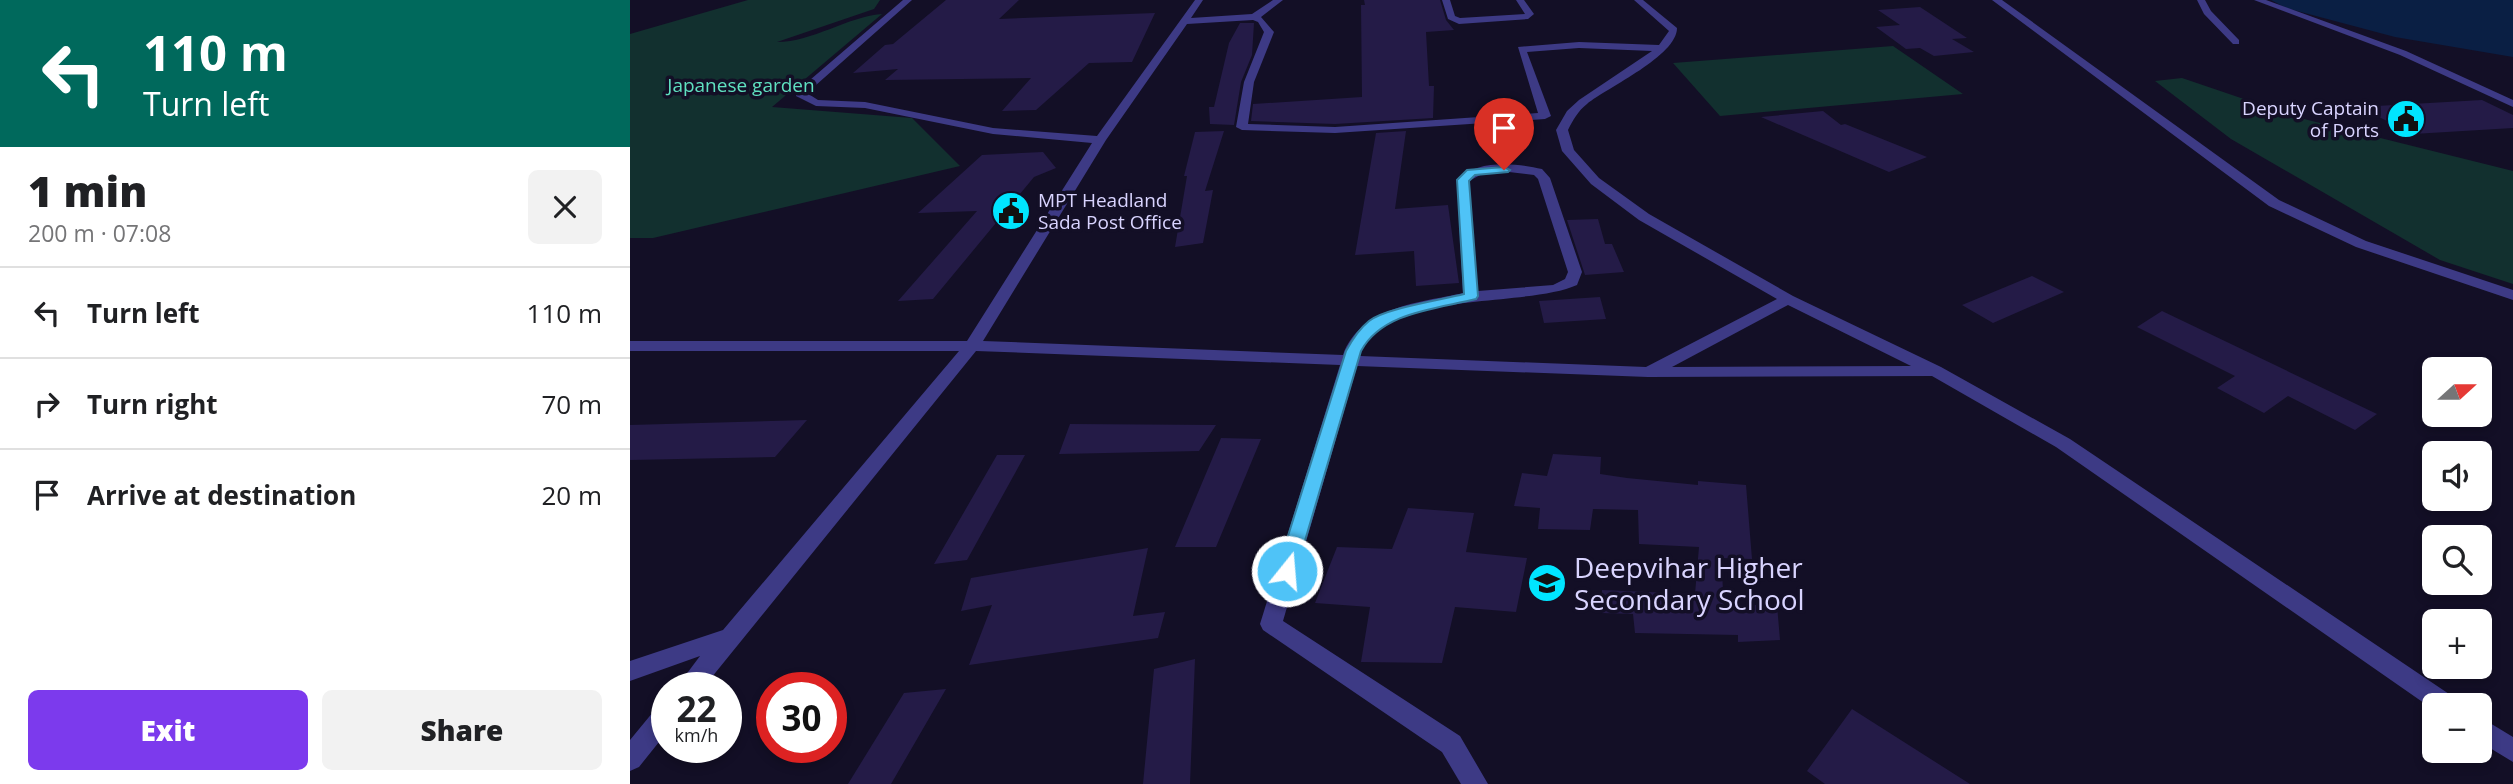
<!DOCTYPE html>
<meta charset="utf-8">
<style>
body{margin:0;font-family:"Open Sans",sans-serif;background:#f2f2f2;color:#202124;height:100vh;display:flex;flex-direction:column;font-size:26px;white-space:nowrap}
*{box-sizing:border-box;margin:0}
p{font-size:23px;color:#757577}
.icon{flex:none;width:38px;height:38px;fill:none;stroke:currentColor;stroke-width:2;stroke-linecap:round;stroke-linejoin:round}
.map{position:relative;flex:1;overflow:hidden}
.details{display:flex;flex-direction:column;background:#fff;width:630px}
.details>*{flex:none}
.hud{background:#00695c;color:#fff;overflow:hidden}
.needle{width:46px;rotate:69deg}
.fabs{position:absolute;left:1792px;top:357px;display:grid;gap:14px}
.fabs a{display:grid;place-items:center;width:70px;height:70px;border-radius:10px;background:#fff;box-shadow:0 4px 10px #0003;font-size:35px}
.speed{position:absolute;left:21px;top:672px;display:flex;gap:14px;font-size:35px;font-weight:700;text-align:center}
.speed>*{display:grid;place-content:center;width:91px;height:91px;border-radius:50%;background:#fff;box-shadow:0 4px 10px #0003;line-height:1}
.speed small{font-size:18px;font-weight:400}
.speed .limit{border:10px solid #d22;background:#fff;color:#111}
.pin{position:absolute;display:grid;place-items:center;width:60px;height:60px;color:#fff;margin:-72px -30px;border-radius:50% 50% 50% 0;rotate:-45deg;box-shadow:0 0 7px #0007}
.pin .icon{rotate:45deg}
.me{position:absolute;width:77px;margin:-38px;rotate:17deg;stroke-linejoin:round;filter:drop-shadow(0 0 5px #0008)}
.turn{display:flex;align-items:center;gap:24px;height:147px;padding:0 28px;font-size:32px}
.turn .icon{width:91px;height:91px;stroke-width:2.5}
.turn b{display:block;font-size:49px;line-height:60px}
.round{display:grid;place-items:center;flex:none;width:74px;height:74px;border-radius:10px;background:#f2f2f2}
.head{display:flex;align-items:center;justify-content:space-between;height:119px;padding:0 28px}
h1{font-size:42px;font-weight:800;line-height:52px}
.cta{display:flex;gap:14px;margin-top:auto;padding:14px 28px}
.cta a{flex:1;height:80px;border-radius:10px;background:#7c3aed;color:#fff;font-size:28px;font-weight:800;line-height:80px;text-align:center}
.cta a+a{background:#f2f2f2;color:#202124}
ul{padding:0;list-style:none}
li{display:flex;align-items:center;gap:21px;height:91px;padding:0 28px;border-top:2px solid #e0e0e0}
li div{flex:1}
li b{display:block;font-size:26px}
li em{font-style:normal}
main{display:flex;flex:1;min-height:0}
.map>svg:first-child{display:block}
</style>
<main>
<section class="details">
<div class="hud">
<div class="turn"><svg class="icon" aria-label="left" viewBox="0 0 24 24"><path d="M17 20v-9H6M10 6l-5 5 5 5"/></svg><div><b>110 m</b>Turn left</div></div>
</div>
<div class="head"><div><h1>1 min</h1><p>200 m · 07:08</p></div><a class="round"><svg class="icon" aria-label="close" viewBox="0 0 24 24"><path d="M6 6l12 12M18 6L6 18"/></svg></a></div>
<ul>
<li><svg class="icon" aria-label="left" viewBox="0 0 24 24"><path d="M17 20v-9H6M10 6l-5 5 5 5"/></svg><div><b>Turn left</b></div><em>110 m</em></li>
<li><svg class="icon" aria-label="right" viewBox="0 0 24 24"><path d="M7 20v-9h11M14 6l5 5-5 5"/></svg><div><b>Turn right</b></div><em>70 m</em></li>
<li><svg class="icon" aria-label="arrive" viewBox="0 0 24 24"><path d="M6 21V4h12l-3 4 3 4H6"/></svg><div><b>Arrive at destination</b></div><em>20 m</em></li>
</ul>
<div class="cta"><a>Exit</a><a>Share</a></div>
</section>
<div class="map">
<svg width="1883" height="784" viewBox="0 0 1883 784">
<rect width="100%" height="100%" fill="#130f26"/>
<path fill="#12302f" d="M118,0H250L244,9L147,42C183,42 216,17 252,14L142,107L282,118L330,166L23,238H0V34Z
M1263,46L1333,94L1090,116L1043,63Z
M1552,78L1670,118L1883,171V284L1810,260L1601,139L1525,81Z"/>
<path fill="#0a1f44" d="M1641,0H1883V57L1765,37L1656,8Z"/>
<path fill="#241b47" d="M316,0H389L369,19L525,13L502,62L459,63L406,110L372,111L401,78L255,80L268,69L223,73L255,45L263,44Z
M734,0H810L816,20L824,30L796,32L799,86H804L803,118L705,124L621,121L623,104L732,97L731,5H735Z
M1290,7L1337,38L1322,39L1344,52L1304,56L1290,48L1276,49L1246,27L1270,25L1248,10Z
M610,23H624L622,55L611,82L604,125L580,124L579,107H584L599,43Z
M1852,100L1883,115V128L1783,134L1729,107Z
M1193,111L1211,125L1215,124L1297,157L1259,172L1131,117Z
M594,131L575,191L583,190L573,243L545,247L557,176H554L565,132Z
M776,131L765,209L818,205L829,283L786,286L784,251L725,255L746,133Z
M413,152L426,168L404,177L303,299L268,301L347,211L288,213L352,155Z
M968,219L975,244H982L994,272L955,275L937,220Z
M1402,276L1434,292L1363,323L1332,305Z
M970,297L976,319L914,323L909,301Z
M1532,311L1747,414L1725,430L1658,396L1634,413L1587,388L1605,376L1507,327Z
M177,420L145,457L0,460V425Z
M440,424L586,425L569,451L429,454Z
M591,438L631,439L586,547H545Z
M923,454L971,457L970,474L997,478L1068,485V481L1116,485L1122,559L1091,558L1094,605H1147L1150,640L1108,642V635L1005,633L1003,614L971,613L972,590L1065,594L1069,547L1009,544L1008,510L963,509L960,530L908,529L910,508L884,506L892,473L917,476Z
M367,455H395L337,560L304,564Z
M778,508L844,513L836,552L897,558L886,612L825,607L812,663L731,662L740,607L685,603L707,547L762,549Z
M518,548L503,616L535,612L528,638L339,665L362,605L331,611L341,578Z
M565,659L560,784H513L524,669Z
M316,689L261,784H218L274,693Z
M1222,709L1340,784H1195L1177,771Z"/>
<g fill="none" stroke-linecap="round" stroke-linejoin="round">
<path fill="#3d3a85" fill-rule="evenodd" d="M273,0H282L177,93L188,100L235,102L363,128L467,136L565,0H573L561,18L622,14L643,0H653L631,17L644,32L624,82L618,124L705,127L908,113L888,47L949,42L1029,45L1039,31L1004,0H1013L1047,28C1047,56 978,87 957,104C948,111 943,120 938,130L944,150L969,178L1019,214L1163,296L1311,367L1440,439L1825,698L1828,705H1804V710L1426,447L1302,376L1018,377L727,366L653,621L830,736L858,784H831L812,752L633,630L630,624L710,365L346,351L73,688H46L70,656L0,681V661L93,630L329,351H0V341H337L462,143L363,134L235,108L186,106L166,96V92ZM623,20L628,22L634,32L614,82L606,127L612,130L705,133L915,119L921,116L897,52L949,48L1022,51L949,100L937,111L926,130L932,151L961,184L1009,220L1147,299L1016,367L730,356C751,288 894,309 947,285L952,272L920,178L912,169C886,163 847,159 827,180L833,293C789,303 731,306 713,355L353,341L476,140L557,24ZM879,172L904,175L908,179L938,272L935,279L923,285L848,291L839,181L852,174ZM1158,305L1281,366L1042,367Z
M812,0H820L825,16L830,18L895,14L886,0H894L904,14L898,19L829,24L818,19Z
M1362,0H1372L1649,200L1736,241L1883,290V300L1726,247L1639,206Z
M1567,0H1575L1581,11L1609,40V44H1603L1574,14Z
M1624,0H1636L1776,51L1883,100V107L1770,55Z
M37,702V732L9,767L0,771V740L28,706Z
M1850,717L1883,737V762L1850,742Z"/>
</g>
<path fill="#4fc3f7" stroke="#337fa1" stroke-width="2" d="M874,167L880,170L878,172L845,175L839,181L848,296L846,299C806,309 752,312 731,351L666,571L664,577L657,579L650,577L647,571L716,351C722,340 729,329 739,321C756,308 811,300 834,294L827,180L837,170Z"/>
<defs>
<symbol id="civic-disc" viewBox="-11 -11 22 22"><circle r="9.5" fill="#00e5ff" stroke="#130f26"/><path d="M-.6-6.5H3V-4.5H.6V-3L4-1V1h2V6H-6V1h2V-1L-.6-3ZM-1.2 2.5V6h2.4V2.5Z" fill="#111"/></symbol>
<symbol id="school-disc" viewBox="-11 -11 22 22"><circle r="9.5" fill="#00e5ff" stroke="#130f26"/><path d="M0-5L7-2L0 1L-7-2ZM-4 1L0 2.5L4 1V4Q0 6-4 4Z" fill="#111"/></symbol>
</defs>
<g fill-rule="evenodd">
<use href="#civic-disc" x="1754" y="97" width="44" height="44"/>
<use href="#civic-disc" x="359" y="189" width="44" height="44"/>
<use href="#school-disc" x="895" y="561" width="44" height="44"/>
</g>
<g text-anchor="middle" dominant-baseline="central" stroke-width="7" stroke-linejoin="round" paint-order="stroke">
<g font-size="19" fill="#5fe0c0" stroke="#130f26">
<text x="111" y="85">Japanese garden</text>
</g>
<g font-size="19" fill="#d9d4ff" stroke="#130f26" text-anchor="end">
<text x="1749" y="108">Deputy Captain<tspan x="1749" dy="22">of Ports</tspan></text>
<text x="408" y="200" text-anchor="start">MPT Headland<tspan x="408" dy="22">Sada Post Office</tspan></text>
</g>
<g font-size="28" fill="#d9d4ff" stroke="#130f26" text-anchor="start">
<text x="944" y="567">Deepvihar Higher<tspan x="944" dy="32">Secondary School</tspan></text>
</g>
</g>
</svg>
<div class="fabs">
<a><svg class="needle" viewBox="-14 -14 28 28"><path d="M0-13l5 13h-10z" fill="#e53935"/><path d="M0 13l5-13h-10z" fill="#757577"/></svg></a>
<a><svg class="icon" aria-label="sound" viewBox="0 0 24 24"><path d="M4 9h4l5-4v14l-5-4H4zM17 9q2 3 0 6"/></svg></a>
<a><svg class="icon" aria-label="search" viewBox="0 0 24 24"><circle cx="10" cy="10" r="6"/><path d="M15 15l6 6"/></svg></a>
<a>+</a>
<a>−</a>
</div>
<div class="speed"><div>22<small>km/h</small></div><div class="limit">30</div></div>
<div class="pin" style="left:874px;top:170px;background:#d93025"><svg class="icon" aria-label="arrive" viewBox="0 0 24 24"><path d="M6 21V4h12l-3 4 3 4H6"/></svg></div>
<svg class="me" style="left:657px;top:571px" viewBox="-20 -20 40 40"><circle r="17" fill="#4fc3f7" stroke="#fff" stroke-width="3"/><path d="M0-11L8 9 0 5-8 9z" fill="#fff"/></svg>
</div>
</main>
